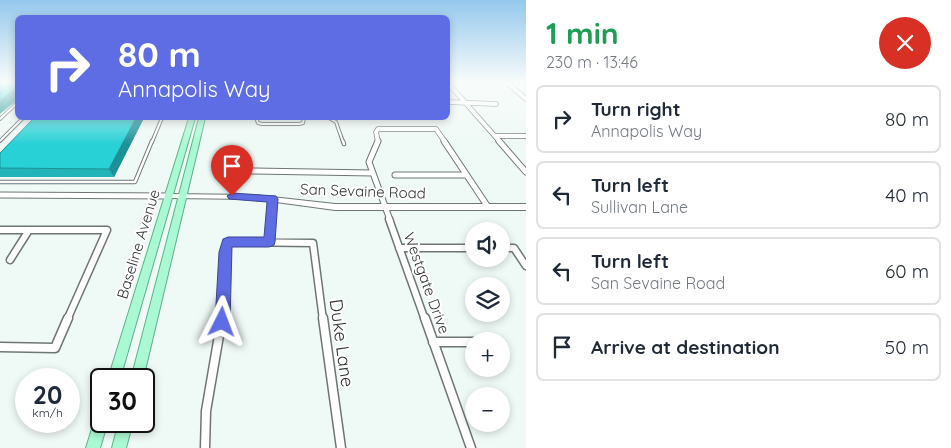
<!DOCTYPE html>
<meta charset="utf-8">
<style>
body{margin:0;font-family:Quicksand,sans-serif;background:#f6f6f7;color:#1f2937;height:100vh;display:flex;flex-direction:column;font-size:19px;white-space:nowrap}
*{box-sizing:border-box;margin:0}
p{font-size:16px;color:#747a83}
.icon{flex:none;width:28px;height:28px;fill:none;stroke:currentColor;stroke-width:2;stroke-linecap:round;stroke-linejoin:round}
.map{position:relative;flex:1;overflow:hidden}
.details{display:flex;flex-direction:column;background:#fff;width:425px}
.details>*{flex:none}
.guide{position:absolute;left:15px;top:15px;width:435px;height:105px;border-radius:8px;box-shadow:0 2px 8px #0003;background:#5e6de4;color:#fff;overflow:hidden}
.fabs{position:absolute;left:465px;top:222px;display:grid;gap:10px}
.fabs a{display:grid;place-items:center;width:45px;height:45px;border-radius:50%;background:#fff;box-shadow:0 2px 8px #0003;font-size:25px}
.speed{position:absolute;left:15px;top:368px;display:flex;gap:10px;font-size:25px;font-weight:700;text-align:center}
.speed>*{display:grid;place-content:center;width:65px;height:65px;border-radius:50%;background:#fff;box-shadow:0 2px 8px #0003;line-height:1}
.speed small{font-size:12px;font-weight:400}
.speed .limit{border:2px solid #111;border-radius:8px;background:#fff;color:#111}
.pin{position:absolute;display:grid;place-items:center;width:42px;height:42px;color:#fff;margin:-51px -21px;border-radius:50% 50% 50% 0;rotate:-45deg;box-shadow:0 0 5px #0007}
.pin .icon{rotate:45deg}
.me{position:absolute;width:55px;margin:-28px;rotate:3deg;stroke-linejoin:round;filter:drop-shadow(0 0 4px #0008)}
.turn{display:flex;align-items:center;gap:18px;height:105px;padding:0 20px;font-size:22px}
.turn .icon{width:65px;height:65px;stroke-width:2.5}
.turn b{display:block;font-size:35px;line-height:42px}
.round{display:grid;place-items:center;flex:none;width:52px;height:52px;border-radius:26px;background:#f6f6f7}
.overview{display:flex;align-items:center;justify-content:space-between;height:85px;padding:0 20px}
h1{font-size:30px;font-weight:700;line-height:38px;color:#1e9e55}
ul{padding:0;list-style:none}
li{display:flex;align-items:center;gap:15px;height:68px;margin:0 10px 8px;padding:0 10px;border:2px solid #e0e1e3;border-radius:8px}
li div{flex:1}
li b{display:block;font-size:19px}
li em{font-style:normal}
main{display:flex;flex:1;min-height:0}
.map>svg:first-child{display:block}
</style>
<main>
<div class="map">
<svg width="526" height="448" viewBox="0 0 526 448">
<rect width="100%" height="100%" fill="#eff9f6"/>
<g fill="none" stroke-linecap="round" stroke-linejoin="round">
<defs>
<path id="service-far1" d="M256,118L258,123L262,124H299L303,123L304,118
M307,118H329L336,122L343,142
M0,119L18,102
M0,141L23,118
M152,142L162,118"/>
<path id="service" d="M343,141L344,144
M0,182H135L152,141"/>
<path id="minor-far3" d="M506,82L526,99
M448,83L500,142
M448,102L496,104
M495,136H526
M378,142L376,132L378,129H436L445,142"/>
<path id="minor-far2" d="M378,141L369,162L390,220
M444,141L488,207
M499,141L526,172
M238,175L250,171L373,173
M395,175H466
M0,195L169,196
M271,220L273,199"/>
<path id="minor-far1" d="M389,219L425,320
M0,230H107L67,320
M269,242L271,219
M399,248H474
M501,248H514L526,266
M10,260L29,230
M222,320L228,242L313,243L323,320"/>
<path id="minor" d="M323,318L341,448
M425,318L471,448
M433,342H474
M0,347L55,348L68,318
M205,448L206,411L222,318"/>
<path id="tertiary" d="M167,194L254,195L335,204H526V210H335L254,199L169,198L166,196Z"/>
<path id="primary" d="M189,118H195L120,379H108Z
M199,118H205L143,379H131Z
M101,414V421H108L100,448H86L96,416Z
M119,421H133L126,448H112Z"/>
</defs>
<use href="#service-far1" stroke="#6e7674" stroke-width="4"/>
<use href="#service" stroke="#6e7674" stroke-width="4.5"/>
<use href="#minor-far3" stroke="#6e7674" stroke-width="5.5"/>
<use href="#minor-far2" stroke="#6e7674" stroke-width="7"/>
<use href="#minor-far1" stroke="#6e7674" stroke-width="9"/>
<use href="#minor" stroke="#6e7674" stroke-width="11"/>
<use href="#tertiary" stroke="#6e7674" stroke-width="2"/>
<use href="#primary" stroke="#5cb28a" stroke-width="2"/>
<use href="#service-far1" stroke="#fff" stroke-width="2"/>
<use href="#service" stroke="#fff" stroke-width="2.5"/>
<use href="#minor-far3" stroke="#fff" stroke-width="4"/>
<use href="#minor-far2" stroke="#fff" stroke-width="5"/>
<use href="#minor-far1" stroke="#fff" stroke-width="6"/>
<use href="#minor" stroke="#fff" stroke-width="8"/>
<use href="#tertiary" fill="#fff" fill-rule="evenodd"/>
<use href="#primary" fill="#aaf9d4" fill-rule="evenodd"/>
</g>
<path fill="#22b4b8" d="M144,118L114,177H0V153Z"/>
<path fill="#1c9296" d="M18,86V99L0,114V101Z
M136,118H144L114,177L109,169Z"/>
<path fill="#28d1d6" stroke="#1c9296" d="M0,82H18V86L0,101Z
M34,118H136L109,169L0,168V153Z"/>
<linearGradient id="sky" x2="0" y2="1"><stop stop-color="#95c8ed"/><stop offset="0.57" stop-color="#f8fcfb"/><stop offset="1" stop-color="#f8fcfb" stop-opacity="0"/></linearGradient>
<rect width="526" height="144" fill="url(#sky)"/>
<path fill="#5e6de4" stroke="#3d4794" d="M232,193L276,196L278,199L275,242L274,245L269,247H232L230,322L228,327L222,329L217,327L215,322L219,252L223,239L228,237H264L267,202L229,199L227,196Z"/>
<g text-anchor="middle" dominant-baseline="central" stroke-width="4" stroke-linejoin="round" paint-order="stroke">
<g font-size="15" fill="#323535" stroke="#fff">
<text transform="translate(363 191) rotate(2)">San Sevaine Road</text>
<text transform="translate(138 244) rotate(-73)">Baseline Avenue</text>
<text transform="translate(427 283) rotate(70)">Westgate Drive</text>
</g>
<g font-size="18" fill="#323535" stroke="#fff">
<text transform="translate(342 343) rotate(82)">Duke Lane</text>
</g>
</g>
</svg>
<div class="fabs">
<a><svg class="icon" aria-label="sound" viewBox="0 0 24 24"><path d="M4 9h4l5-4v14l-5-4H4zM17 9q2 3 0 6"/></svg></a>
<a><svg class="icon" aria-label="layers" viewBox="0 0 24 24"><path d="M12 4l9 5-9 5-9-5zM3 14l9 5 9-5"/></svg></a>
<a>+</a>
<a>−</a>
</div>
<div class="speed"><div>20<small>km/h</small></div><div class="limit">30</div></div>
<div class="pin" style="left:232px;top:196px;background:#d93025"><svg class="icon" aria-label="arrive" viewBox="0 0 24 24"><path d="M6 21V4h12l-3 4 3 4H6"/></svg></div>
<svg class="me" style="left:222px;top:322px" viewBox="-20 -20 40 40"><path d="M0-17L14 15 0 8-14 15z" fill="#5e6de4" stroke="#fff" stroke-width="4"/></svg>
<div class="guide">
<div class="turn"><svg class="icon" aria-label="right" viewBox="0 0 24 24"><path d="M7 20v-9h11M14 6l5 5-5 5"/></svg><div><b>80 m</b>Annapolis Way</div></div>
</div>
</div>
<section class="details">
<div class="overview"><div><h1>1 min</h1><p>230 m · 13:46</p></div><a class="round" style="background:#d93025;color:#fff"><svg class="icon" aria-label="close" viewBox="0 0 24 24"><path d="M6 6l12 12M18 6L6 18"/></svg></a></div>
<ul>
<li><svg class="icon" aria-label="right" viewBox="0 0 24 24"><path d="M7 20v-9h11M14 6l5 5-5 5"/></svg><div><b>Turn right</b><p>Annapolis Way</p></div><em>80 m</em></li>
<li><svg class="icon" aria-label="left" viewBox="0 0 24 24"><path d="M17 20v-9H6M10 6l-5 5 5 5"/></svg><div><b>Turn left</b><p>Sullivan Lane</p></div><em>40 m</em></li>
<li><svg class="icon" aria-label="left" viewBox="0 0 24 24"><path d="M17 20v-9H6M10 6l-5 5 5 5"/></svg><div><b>Turn left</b><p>San Sevaine Road</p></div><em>60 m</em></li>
<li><svg class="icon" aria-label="arrive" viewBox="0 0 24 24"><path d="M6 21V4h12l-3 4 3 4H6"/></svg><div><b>Arrive at destination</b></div><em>50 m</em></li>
</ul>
</section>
</main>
